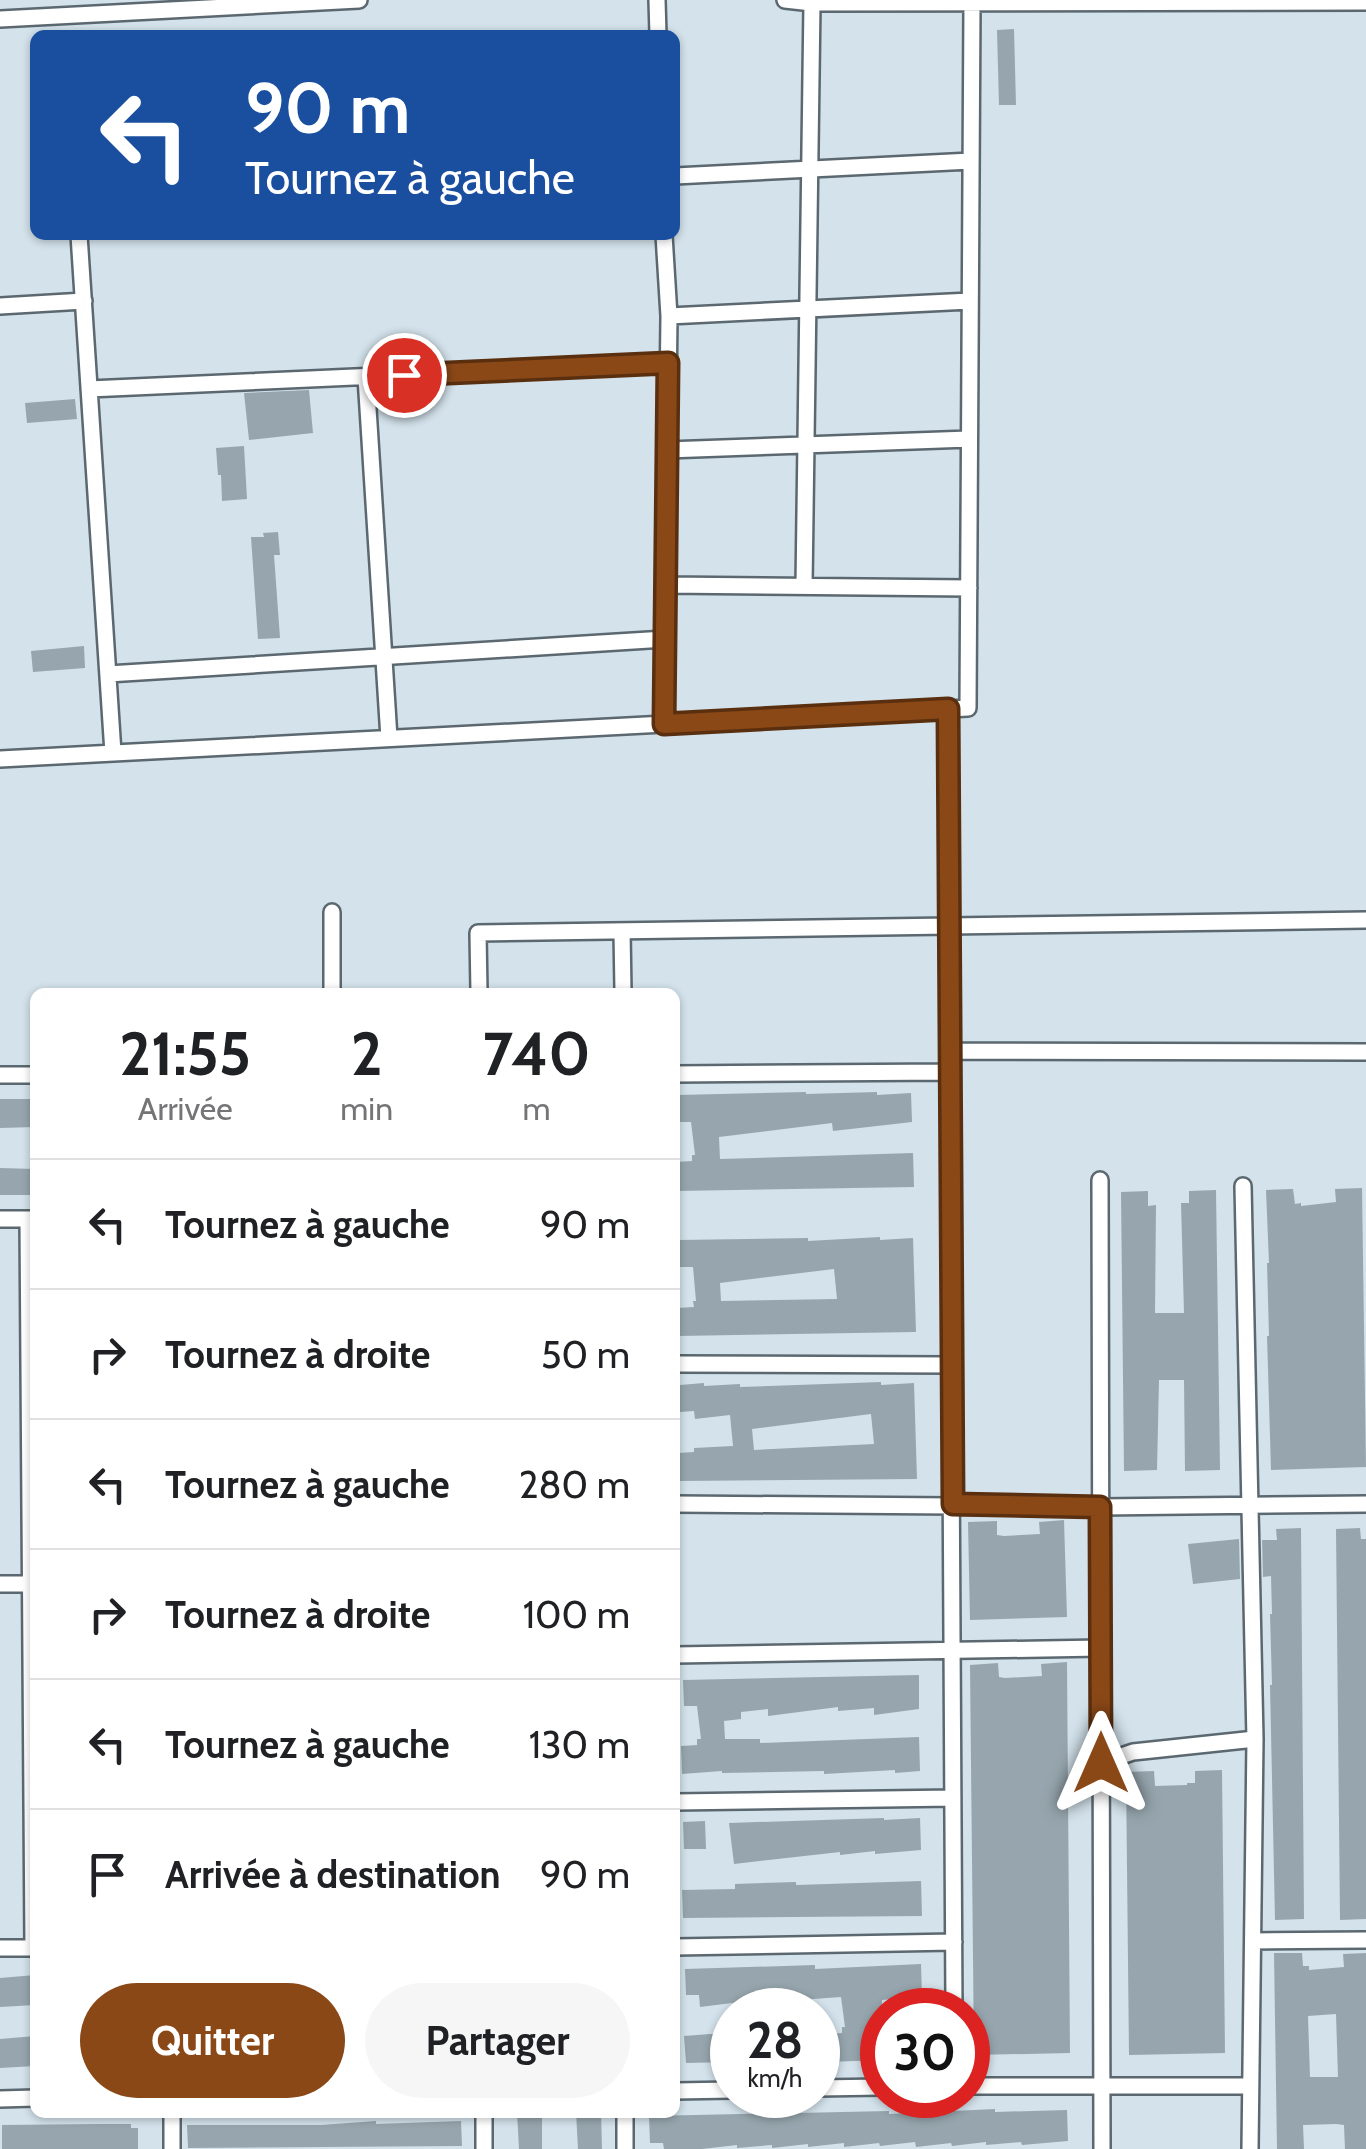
<!DOCTYPE html>
<html lang="fr">
<meta charset="utf-8">
<style>
body{margin:0;font-family:Cabin,sans-serif;background:#f6f6f6;color:#202124;height:100vh;display:flex;flex-direction:column;font-size:38px;white-space:nowrap}
*{box-sizing:border-box;margin:0}
p{font-size:32px;color:#757577}
.icon{flex:none;width:55px;height:55px;fill:none;stroke:currentColor;stroke-width:2;stroke-linecap:round;stroke-linejoin:round}
.map{position:relative;flex:1;overflow:hidden}
.panel{position:absolute;left:30px;top:988px;width:650px;height:1130px;display:flex;flex-direction:column;background:#fff;border-radius:15px;box-shadow:0 2px 8px #0004}
.panel>*{flex:none}
.hud{position:absolute;left:30px;top:30px;width:650px;height:210px;border-radius:15px;box-shadow:0 2px 8px #0004;background:#1a4fa0;color:#fff;overflow:hidden}
.speed{position:absolute;left:710px;top:1988px;display:flex;gap:20px;font-size:50px;font-weight:700;text-align:center}
.speed>*{display:grid;place-content:center;width:130px;height:130px;border-radius:50%;background:#fff;box-shadow:0 2px 8px #0004;line-height:1}
.speed small{font-size:25px;font-weight:400}
.speed .limit{border:15px solid #d22;background:#fff;color:#111}
.pin{position:absolute;display:grid;place-items:center;width:85px;height:85px;color:#fff;margin:-42px;border:5px solid #fff;border-radius:50%;box-shadow:0 2px 10px #0007}
.me{position:absolute;width:110px;margin:-55px;rotate:0deg;stroke-linejoin:round;filter:drop-shadow(0 0 8px #0008)}
.turn{display:flex;align-items:center;gap:35px;height:210px;padding:0 50px;font-size:45px}
.turn .icon{width:130px;height:130px;stroke-width:2.5}
.turn b{display:block;font-size:70px;line-height:85px}
.eta{display:flex;justify-content:space-evenly;align-items:center;height:170px;text-align:center}
.eta b{font-size:60px;font-weight:700;line-height:70px}
.cta{display:flex;gap:20px;margin-top:auto;padding:20px 50px}
.cta a{flex:1;height:115px;border-radius:60px;background:#8a4817;color:#fff;font-size:40px;font-weight:700;line-height:115px;text-align:center}
.cta a+a{background:#f6f6f6;color:#202124}
ul{padding:0;list-style:none}
li{display:flex;align-items:center;gap:30px;height:130px;padding:0 50px;border-top:2px solid #e0e0e0}
li div{flex:1}
li b{display:block;font-size:38px}
li em{font-style:normal}
.map>svg:first-child{display:block}
</style>
<div class="map">
<svg width="1366" height="2149" viewBox="0 0 1366 2149">
<rect width="100%" height="100%" fill="#d3e2eb"/>
<path fill="#97a6ae" fill-rule="evenodd" d="M1014,29L1016,105H999L997,30Z
M309,390L313,433L249,440L244,393Z
M75,399L77,419L27,423L25,403Z
M244,446L247,499L222,501L221,475H218L216,448Z
M278,532L280,555H274L280,638L258,639L251,537H264L263,533Z
M84,646L85,668L33,672L31,651Z
M806,1092V1094L877,1092V1095L911,1093L912,1122L833,1131L832,1123L719,1137L720,1159L913,1153L914,1187L677,1191L676,1162L692,1161V1155H695L691,1122H678L677,1095Z
M0,1099H35V1127L0,1128Z
M0,1168L35,1169V1195H0Z
M1362,1188L1366,1467L1271,1470L1267,1336H1269L1267,1263H1269L1266,1190L1293,1189L1295,1204L1301,1203V1206L1336,1202L1335,1189Z
M1216,1190L1220,1470L1185,1471L1184,1380H1159L1157,1470L1124,1471L1121,1192L1148,1191V1206L1156,1205L1155,1313H1184L1181,1203H1189V1191Z
M880,1237V1240L913,1238L916,1332L678,1336L677,1308L694,1307L693,1301H696L693,1267H679V1240L808,1238V1241ZM834,1269L837,1299L721,1301L720,1283Z
M881,1382V1385L914,1383L917,1479L679,1481L678,1453L694,1452V1448L733,1446L730,1415L695,1419L694,1411L680,1412V1385L704,1383V1386L740,1384V1387ZM871,1414L874,1444L754,1450L752,1429Z
M1064,1520L1067,1617L970,1620L968,1522L997,1521V1535L1004,1536L1040,1534L1039,1522Z
M1301,1528L1304,1919L1275,1920L1270,1685H1272L1270,1614H1272L1271,1576L1263,1577L1262,1540H1277L1276,1529Z
M1360,1528L1361,1539H1366V1919L1340,1920L1336,1529Z
M1239,1539L1240,1579L1193,1584L1188,1544Z
M1067,1662L1070,2053L974,2055L970,1665L998,1663L999,1677L1005,1678L1042,1676L1041,1664Z
M919,1675V1709L874,1715V1708L838,1711V1707L768,1716V1709L741,1712V1719L724,1721L725,1739H760V1743L919,1737L920,1771L895,1773V1770L824,1774V1771L722,1773V1771L682,1774L681,1746L697,1745V1739H701L697,1706H684L683,1680Z
M1222,1770L1225,2053L1129,2055L1126,1772L1154,1771L1155,1786L1187,1785V1783H1195V1771Z
M884,1818V1820L920,1818L921,1850L875,1854V1851L840,1855V1852L734,1864L729,1823Z
M705,1821L706,1849H684L683,1822Z
M921,1881L922,1916L683,1918L682,1890L735,1889V1884L796,1882V1885Z
M1274,1953H1302L1303,1966H1309V1970L1344,1967L1343,1954L1366,1953V2149H1345L1344,2125L1336,2124L1303,2125L1304,2149H1277ZM1336,2014L1338,2077H1310L1308,2016Z
M921,1964L922,1996L882,2000V2060L827,2062L826,2034L842,2033V2027H845L841,1997L772,2002L771,1998L700,2007L699,1995H686L685,1969L815,1965V1969Z
M35,1975V2005L0,2007V1978Z
M710,2034H732V2062L686,2063L684,2036Z
M35,2036V2066L0,2068V2039Z
M995,2109V2112L1067,2110L1068,2141L1022,2145L1021,2142L986,2145V2142L952,2146L951,2143L916,2147L915,2142L880,2146L879,2143L844,2147V2143L808,2147V2144L772,2148V2145L737,2148V2145L702,2149H664L663,2143H650L649,2116L889,2111V2114Z
M517,2112H542V2149H519Z
M576,2112H601L602,2149H578Z
M376,2121V2124L461,2121L462,2146L188,2148L187,2125H321Z
M100,2124H131V2128H138V2149H2V2125Z"/>
<g fill="none" stroke-linecap="round" stroke-linejoin="round">
<defs>
<path id="street" d="M657,0L658,35
M785,0L812,3L1366,2
M0,19L359,0
M675,176L971,161
M79,235L113,753
M0,306L84,301
M669,316L970,301
M366,377L389,738
M89,389L668,363
M667,450L969,439
M666,585L969,588
M804,586L812,3
M108,674L665,639
M947,709L954,2010
M664,724L669,316L664,235
M0,759L968,708L972,3
M622,931L623,992
M332,992V912
M479,992L478,933L1366,920
M949,1051L1366,1052
M675,1074L949,1072
M0,1075H35
M1100,1180L1102,2149
M1243,1186L1255,1739L1250,2149
M0,1219H35
M28,1219L33,1948
M675,1364L951,1365
M675,1504L1100,1507L1366,1504
M0,1584H35
M675,1655L1101,1648
M1101,1763L1133,1752L1255,1739
M675,1802L953,1798
M1254,1941L1366,1940
M675,1947L954,1942
M0,1948H35
M968,2086H1250
M818,2088L882,2087
M675,2091L732,2090
M0,2099L35,2098
M484,2112V2149
M625,2112V2149
M172,2149V2112"/>
</defs>
<use href="#street" stroke="#5b6870" stroke-width="20"/>
<use href="#street" stroke="#fff" stroke-width="15"/>
</g>
<g fill="none" stroke-linecap="round" stroke-linejoin="round">
<defs>
<path id="route" d="M404,375L668,363L664,724L948,709L953,1504L1100,1507L1101,1763"/>
</defs>
<use href="#route" stroke="#5a2f0f" stroke-width="25"/>
<use href="#route" stroke="#8a4817" stroke-width="18"/>
</g>
</svg>
<div class="speed"><div>28<small>km/h</small></div><div class="limit">30</div></div>
<div class="pin" style="left:404px;top:375px;background:#d93025"><svg class="icon" aria-label="arrive" viewBox="0 0 24 24"><path d="M6 21V4h12l-3 4 3 4H6"/></svg></div>
<svg class="me" style="left:1101px;top:1763px" viewBox="-20 -20 40 40"><path d="M0-17L14 15 0 8-14 15z" fill="#8a4817" stroke="#fff" stroke-width="4"/></svg>
<div class="hud">
<div class="turn"><svg class="icon" aria-label="left" viewBox="0 0 24 24"><path d="M17 20v-9H6M10 6l-5 5 5 5"/></svg><div><b>90 m</b>Tournez à gauche</div></div>
</div>
<section class="panel">
<div class="eta">
<div><b>21:55</b><p>Arrivée</p></div>
<div><b>2</b><p>min</p></div>
<div><b>740</b><p>m</p></div>
</div>
<ul>
<li><svg class="icon" aria-label="left" viewBox="0 0 24 24"><path d="M17 20v-9H6M10 6l-5 5 5 5"/></svg><div><b>Tournez à gauche</b></div><em>90 m</em></li>
<li><svg class="icon" aria-label="right" viewBox="0 0 24 24"><path d="M7 20v-9h11M14 6l5 5-5 5"/></svg><div><b>Tournez à droite</b></div><em>50 m</em></li>
<li><svg class="icon" aria-label="left" viewBox="0 0 24 24"><path d="M17 20v-9H6M10 6l-5 5 5 5"/></svg><div><b>Tournez à gauche</b></div><em>280 m</em></li>
<li><svg class="icon" aria-label="right" viewBox="0 0 24 24"><path d="M7 20v-9h11M14 6l5 5-5 5"/></svg><div><b>Tournez à droite</b></div><em>100 m</em></li>
<li><svg class="icon" aria-label="left" viewBox="0 0 24 24"><path d="M17 20v-9H6M10 6l-5 5 5 5"/></svg><div><b>Tournez à gauche</b></div><em>130 m</em></li>
<li><svg class="icon" aria-label="arrive" viewBox="0 0 24 24"><path d="M6 21V4h12l-3 4 3 4H6"/></svg><div><b>Arrivée à destination</b></div><em>90 m</em></li>
</ul>
<div class="cta"><a>Quitter</a><a>Partager</a></div>
</section>
</div>
